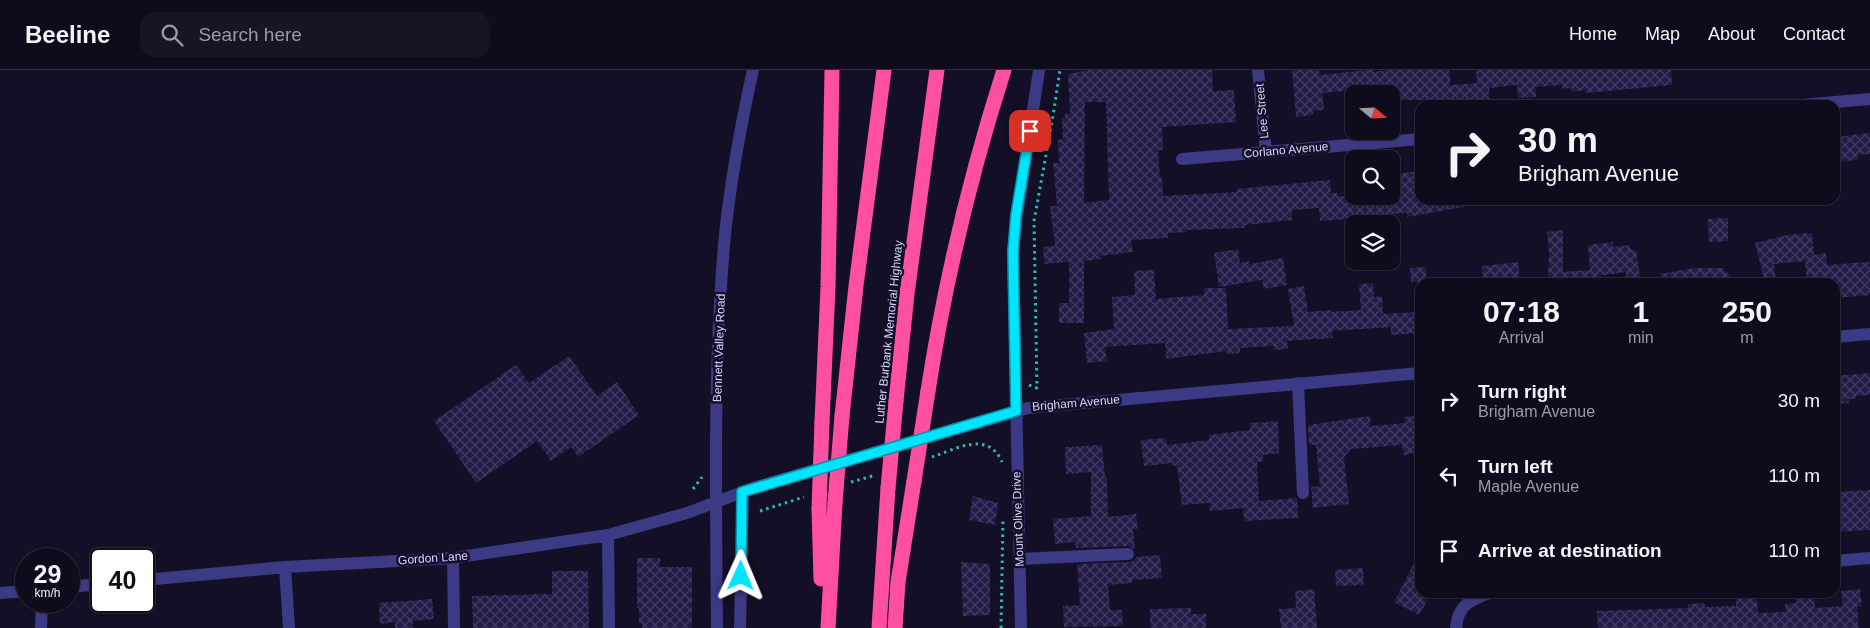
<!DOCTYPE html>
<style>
body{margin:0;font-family:Helvetica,sans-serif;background:#171425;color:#f1f3f6;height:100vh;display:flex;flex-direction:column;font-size:19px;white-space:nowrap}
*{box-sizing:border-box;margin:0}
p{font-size:16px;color:#9b9ba3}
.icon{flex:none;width:28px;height:28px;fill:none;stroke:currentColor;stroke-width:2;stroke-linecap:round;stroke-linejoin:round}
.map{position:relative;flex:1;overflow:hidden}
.sheet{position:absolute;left:1415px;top:208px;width:425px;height:320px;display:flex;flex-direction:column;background:#0e0b1c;border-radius:15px;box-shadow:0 1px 4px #0004,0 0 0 1px #2e2b3b}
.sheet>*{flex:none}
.guide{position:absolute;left:1415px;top:30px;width:425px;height:105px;border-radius:15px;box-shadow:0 1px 4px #0004,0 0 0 1px #2e2b3b;background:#0e0b1c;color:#f1f3f6;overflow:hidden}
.needle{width:32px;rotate:109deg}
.fabs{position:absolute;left:1345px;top:15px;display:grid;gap:10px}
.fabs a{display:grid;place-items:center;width:55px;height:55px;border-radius:10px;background:#0e0b1c;box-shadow:0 1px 4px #0004,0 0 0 1px #2e2b3b;font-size:25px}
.speed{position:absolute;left:15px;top:478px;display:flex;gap:10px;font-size:25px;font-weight:700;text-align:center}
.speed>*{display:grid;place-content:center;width:65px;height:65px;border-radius:50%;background:#0e0b1c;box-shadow:0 1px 4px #0004,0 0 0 1px #2e2b3b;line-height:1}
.speed small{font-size:12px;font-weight:400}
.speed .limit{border:2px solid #111;border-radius:8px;background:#fff;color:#111}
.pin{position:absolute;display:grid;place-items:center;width:42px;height:42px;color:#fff;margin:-21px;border-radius:10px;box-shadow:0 2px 8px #0006}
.me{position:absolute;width:55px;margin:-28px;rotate:1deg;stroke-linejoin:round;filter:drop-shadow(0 0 4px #0008)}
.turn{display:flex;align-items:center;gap:18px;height:105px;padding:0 20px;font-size:22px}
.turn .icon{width:65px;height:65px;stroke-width:2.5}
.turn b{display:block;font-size:35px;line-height:42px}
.eta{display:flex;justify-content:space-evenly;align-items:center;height:85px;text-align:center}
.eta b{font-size:30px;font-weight:700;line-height:35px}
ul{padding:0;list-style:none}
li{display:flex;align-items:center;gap:15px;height:75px;padding:0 20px}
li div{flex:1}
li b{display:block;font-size:19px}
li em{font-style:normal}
header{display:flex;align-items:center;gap:30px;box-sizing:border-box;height:70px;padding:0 25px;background:#0e0b1c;border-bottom:1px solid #2e2b3b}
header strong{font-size:24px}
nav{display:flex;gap:28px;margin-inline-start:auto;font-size:18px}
.search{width:350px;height:45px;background:#171425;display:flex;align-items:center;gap:12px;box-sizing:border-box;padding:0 18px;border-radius:15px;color:#9b9ba3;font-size:19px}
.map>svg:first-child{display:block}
</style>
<header>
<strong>Beeline</strong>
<div class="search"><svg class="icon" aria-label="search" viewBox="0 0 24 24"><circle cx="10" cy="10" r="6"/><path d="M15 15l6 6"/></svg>Search here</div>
<nav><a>Home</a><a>Map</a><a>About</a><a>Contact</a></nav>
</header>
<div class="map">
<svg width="1870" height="558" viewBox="0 0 1870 558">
<defs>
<pattern id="building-cross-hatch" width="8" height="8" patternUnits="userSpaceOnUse" patternTransform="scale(1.25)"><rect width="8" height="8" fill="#241b47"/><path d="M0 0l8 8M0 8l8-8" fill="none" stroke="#433b63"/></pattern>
</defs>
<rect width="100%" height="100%" fill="#130f26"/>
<path fill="url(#building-cross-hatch)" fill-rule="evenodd" d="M1089,0H1212L1213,21L1234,20L1236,52L1162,57L1163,80H1158L1160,107H1162L1163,126L1237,122V119L1330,110L1331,123H1337L1338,126H1391V105L1417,101L1419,109H1420V130H1463L1464,137L1407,147V143L1353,146V149L1320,151L1319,138L1292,140V150L1245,155V158L1187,160V162L1168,163V168L1131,170L1133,182L1101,186V189L1084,191V253H1059V233H1069V192L1044,194L1043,177L1055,176L1050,136H1057L1053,93H1059L1058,70L1063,69L1062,48H1065V44L1070,43L1068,4ZM1085,32H1106L1109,130L1084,133Z
M1292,0H1319L1320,5L1368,0H1373V2L1388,0H1449L1451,15L1477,13L1476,0H1671L1672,15L1586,23L1584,20L1572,22L1571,18L1562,19V15L1535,17L1536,27L1518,28L1517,15L1489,18L1490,35H1478V31H1467V33L1448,34V32H1438L1437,30H1391V24H1355L1354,20L1322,23L1324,40L1313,41V45L1296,47Z
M1870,63V84L1857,85L1858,90L1835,92V67Z
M1728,148V171L1709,172L1708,149Z
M1563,160V202L1590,200L1588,175L1613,172V177L1630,175L1631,180H1636L1641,212H1626V202L1597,206L1598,212H1548L1549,182L1547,162Z
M1812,163L1814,185L1826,183L1827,195L1870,192V225L1835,228V212H1807L1805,191L1774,194L1776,212H1765L1755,173L1787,165Z
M1238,179L1240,193L1249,191L1250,194L1283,188L1287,215L1264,219L1262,210L1219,217L1214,183Z
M1518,192L1520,211L1483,212L1482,196Z
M1426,197V212H1411L1410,198Z
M1694,198H1723L1735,212H1660V204Z
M1154,200L1156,229L1204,225V218H1226L1228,259L1294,256L1288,219L1304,216L1308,242L1331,240V242L1361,240L1359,214L1373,213L1374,227L1382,226L1383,244L1420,242V263L1391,265V257L1332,261L1333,268L1287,271L1288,279L1274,280V276L1240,278V283L1227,284L1226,281L1166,289L1165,273L1105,277L1107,291L1087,293L1084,263L1114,259L1112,227L1135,225L1134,201Z
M569,286L597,326L617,312L639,345L578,387L571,377L551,391L537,371L476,413L434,351L516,295L529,313Z
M1870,303V325L1856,326V329H1848L1849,333L1835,334V306Z
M1420,345V382L1404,385L1402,375L1351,379L1344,387L1349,434L1313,438L1311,417L1320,416L1316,375H1309L1308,355L1370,346L1371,356L1405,353L1404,347Z
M1278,351L1279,383L1263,385V391L1257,392L1259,431L1297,428L1298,448L1244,451L1243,438L1210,441L1209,433L1182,435L1177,395L1172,396V393L1144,396L1141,370L1166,368L1167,375L1209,370V365L1250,360V353Z
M1102,375L1105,407H1107L1108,447L1136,444L1138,459H1133L1135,480L1128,476L1076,478L1075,472L1055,474L1053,449L1091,446V402L1066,404L1065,377Z
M1870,420V460L1835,462V422Z
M973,426L998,433L995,455L969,450Z
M1420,482V522H1429L1425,530L1427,531L1419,545L1394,532Z
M1160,485L1162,508L1132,510V513L1108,515L1110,540H1122L1123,556L1064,557L1063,536L1080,535L1077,494L1128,492L1133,491L1136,487Z
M637,488H660V497H692V558H642V553H639V538H637Z
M961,492L990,494V545L963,546Z
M1363,498L1364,515L1336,516L1335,500Z
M552,501H588L589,558H473L472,526L552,524Z
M1314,519L1317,558H1281L1279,539L1296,538L1295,521Z
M1860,519L1862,537H1857L1859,558H1598L1597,541L1688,538V534L1704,533L1705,537L1736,536V528L1757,527L1758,543L1785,542V534L1796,533V523L1814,522L1815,538L1843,536L1841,521Z
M432,529L434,549L413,551V558H395V552L380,554L379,533Z
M1191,538V544H1206V558H1150V539Z"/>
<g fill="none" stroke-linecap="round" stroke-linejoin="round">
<path stroke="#2fb8b0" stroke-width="3" stroke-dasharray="2.5 4" stroke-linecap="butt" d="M1029,315L1037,318L1034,151L1053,46L1060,0
M932,387C956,379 988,360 1002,392
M851,412L876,405
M693,419L702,407
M760,441L804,427
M1001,558L1003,448"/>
<path stroke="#3d3a85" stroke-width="12" d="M1258,0L1266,82
M1801,35L1870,29
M1182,89L1420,69
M1835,267L1870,264
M1298,313L1303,423
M608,465L609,558
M453,488L454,558
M1019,489L1128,484
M1835,491L1870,488
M285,497L289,558
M144,510L285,497L453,488L608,465L687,443L753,418L1028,338L1420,303
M69,517L101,514
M0,523L26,521
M41,558L42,531
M717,558C716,427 713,295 725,164C731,109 741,54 753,0
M740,558L743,422
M1021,558L1013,182L1017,145L1039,0
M1456,558C1458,534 1471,530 1492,522"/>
<path stroke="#ff4fa3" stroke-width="15" d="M928,321C945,211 970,106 1004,0
M896,331L907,224L937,0
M842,346L856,216L884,0
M822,352L828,217L832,0
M819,439L821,509
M828,558L835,433
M879,558L888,418
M895,558L898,512L914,411"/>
<path stroke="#ff4fa3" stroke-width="15" d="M914,411L928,321
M888,418L896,331
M835,433L842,346
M819,439L822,352"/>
</g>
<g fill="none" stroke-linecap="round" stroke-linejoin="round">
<defs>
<path id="route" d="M741,506L742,422L1016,341L1013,182L1016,145L1030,61"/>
</defs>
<use href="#route" stroke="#0095a6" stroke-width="12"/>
<use href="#route" stroke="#00e5ff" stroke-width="9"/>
</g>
<g text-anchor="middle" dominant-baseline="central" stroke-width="5" stroke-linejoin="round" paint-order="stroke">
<g font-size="12" fill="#d9d4ff" stroke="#130f26">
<text transform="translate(1262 41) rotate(-95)">Lee Street</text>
<text transform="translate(1286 80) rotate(-5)">Corlano Avenue</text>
<text transform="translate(889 262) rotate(-84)">Luther Burbank Memorial Highway</text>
<text transform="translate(719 278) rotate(-88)">Bennett Valley Road</text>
<text transform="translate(1076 333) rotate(-5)">Brigham Avenue</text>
<text transform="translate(1018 449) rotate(-92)">Mount Olive Drive</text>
<text transform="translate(433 488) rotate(-4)">Gordon Lane</text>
</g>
</g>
</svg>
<div class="fabs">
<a><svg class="needle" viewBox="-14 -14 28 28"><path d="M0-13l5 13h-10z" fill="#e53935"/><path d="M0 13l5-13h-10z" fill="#9b9ba3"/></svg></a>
<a><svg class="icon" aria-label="search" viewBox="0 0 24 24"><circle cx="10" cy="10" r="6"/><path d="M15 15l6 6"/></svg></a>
<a><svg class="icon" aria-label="layers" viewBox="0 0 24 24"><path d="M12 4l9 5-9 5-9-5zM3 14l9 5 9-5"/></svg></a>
</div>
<div class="speed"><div>29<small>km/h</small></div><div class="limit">40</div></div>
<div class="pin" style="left:1030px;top:61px;background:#d93025"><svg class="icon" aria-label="arrive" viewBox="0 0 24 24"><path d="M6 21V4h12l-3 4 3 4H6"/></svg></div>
<svg class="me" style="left:741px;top:506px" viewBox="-20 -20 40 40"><path d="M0-17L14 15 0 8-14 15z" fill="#00e5ff" stroke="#fff" stroke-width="4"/></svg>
<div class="guide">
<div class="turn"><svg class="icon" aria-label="right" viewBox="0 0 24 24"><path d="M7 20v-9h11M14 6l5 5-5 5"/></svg><div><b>30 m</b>Brigham Avenue</div></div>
</div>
<section class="sheet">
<div class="eta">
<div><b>07:18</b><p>Arrival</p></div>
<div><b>1</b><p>min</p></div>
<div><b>250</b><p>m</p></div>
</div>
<ul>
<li><svg class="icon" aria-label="right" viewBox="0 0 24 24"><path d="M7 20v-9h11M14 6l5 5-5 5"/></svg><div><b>Turn right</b><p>Brigham Avenue</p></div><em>30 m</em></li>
<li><svg class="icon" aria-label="left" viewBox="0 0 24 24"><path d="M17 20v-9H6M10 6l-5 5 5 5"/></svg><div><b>Turn left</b><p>Maple Avenue</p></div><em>110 m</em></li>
<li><svg class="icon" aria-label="arrive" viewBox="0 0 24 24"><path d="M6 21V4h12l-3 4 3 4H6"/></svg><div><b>Arrive at destination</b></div><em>110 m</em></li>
</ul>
</section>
</div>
